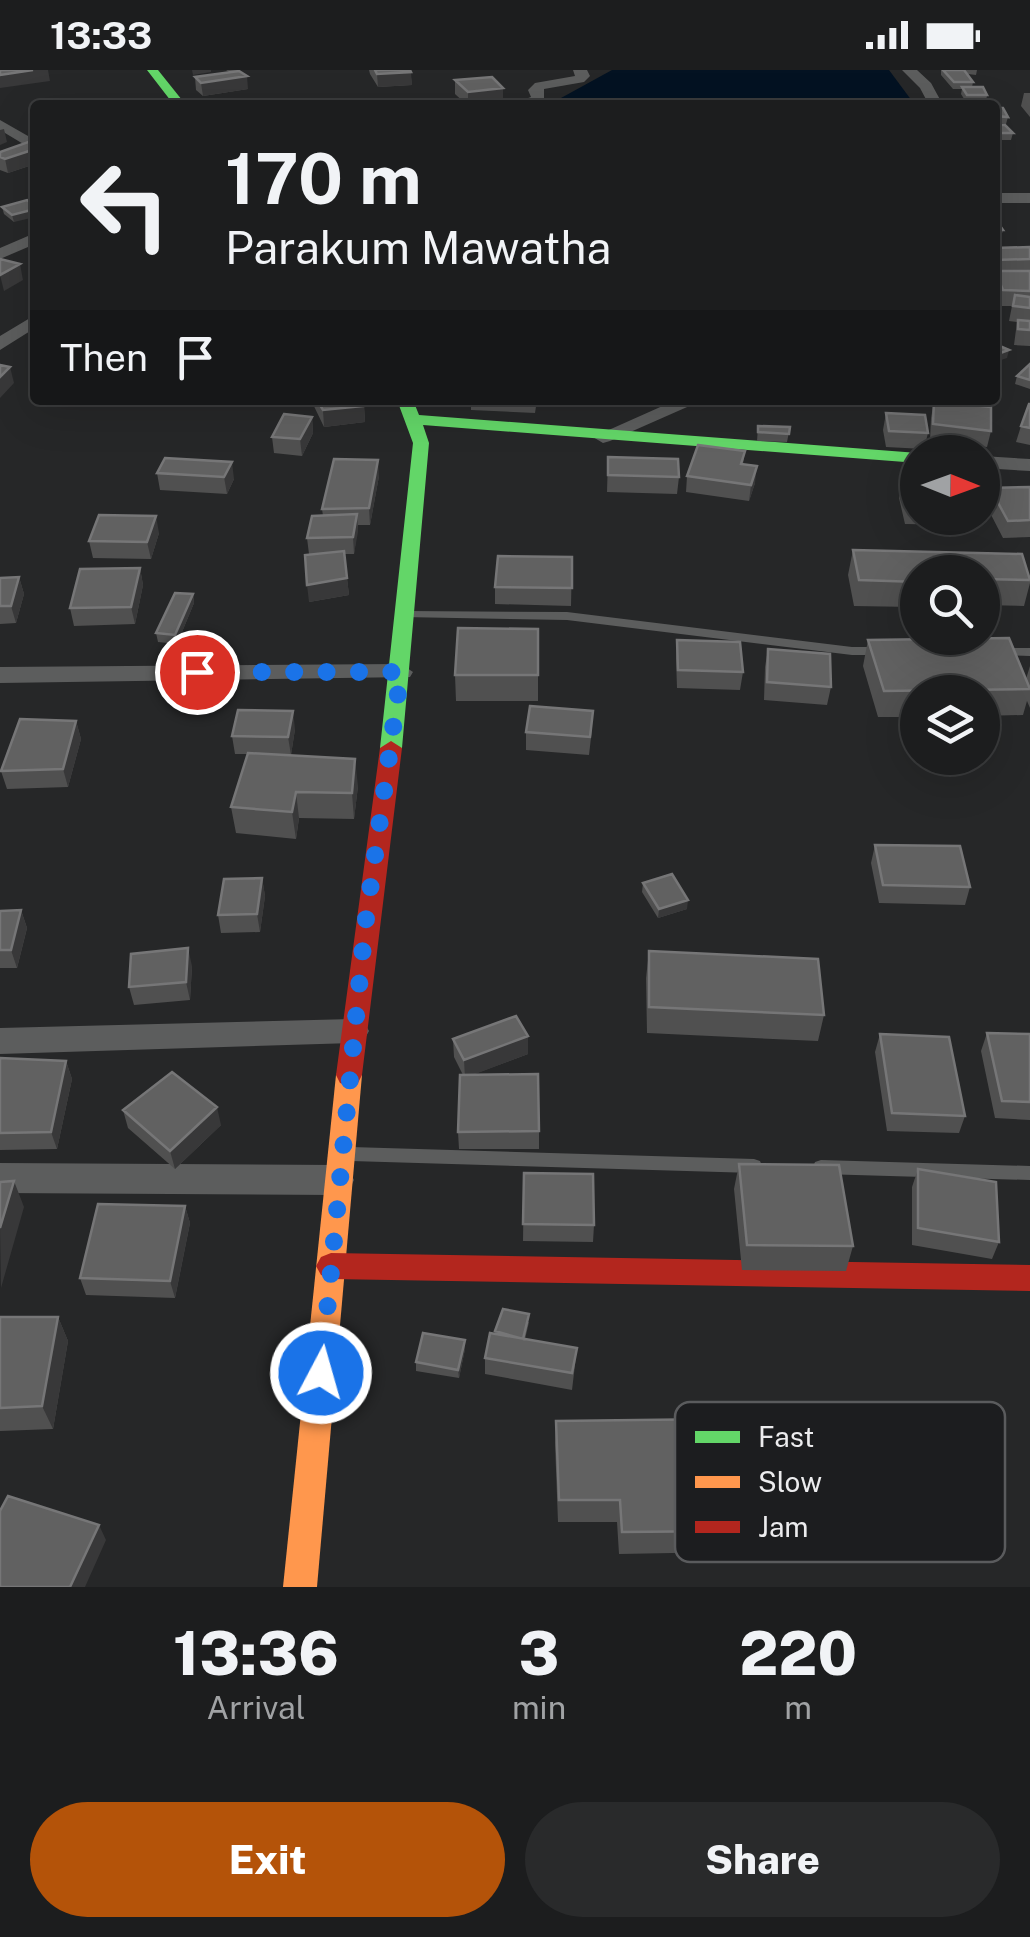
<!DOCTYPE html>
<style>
body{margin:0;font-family:"Public Sans",sans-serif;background:#292a2b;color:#f1f3f6;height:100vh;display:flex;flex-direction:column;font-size:38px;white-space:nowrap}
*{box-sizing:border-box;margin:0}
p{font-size:32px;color:#a0a2a4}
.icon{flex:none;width:55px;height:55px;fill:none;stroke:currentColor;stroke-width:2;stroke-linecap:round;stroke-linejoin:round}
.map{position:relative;height:1517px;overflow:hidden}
.panel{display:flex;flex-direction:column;background:#1c1d1e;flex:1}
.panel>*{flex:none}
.banner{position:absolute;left:30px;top:30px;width:970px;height:305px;border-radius:10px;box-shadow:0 10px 40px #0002,0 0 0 2px #3a3b3c;background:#1c1d1e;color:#f1f3f6;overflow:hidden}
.needle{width:65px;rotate:91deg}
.controls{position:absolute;left:900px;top:365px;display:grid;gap:20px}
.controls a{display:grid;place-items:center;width:100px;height:100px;border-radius:50%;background:#1c1d1e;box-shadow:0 10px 40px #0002,0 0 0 2px #3a3b3c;font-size:50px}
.pin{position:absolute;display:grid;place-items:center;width:85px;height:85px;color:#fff;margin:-42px;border:5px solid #fff;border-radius:50%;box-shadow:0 2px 10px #0007}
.me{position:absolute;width:110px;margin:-55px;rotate:6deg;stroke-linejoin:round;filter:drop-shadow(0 0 8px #0008)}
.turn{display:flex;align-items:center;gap:35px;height:210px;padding:0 30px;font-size:45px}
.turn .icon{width:130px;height:130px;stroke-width:2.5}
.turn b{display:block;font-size:70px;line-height:85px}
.then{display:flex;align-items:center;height:95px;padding:0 30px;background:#0003;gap:20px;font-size:38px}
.eta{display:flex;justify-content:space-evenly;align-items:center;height:170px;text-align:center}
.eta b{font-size:60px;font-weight:800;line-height:70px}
.cta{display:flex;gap:20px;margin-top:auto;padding:20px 30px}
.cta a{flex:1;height:115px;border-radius:60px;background:#b45309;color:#fff;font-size:40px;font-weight:800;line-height:115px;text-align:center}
.cta a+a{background:#292a2b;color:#f1f3f6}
.status{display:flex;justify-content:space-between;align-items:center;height:70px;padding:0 50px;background:#1c1d1e;direction:ltr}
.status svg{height:28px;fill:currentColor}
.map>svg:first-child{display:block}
</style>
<div class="status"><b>13:33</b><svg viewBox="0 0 49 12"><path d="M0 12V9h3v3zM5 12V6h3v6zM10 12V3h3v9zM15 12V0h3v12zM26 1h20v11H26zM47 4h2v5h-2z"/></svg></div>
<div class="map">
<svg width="1030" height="1517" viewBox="0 0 1030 1517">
<rect width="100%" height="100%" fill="#262728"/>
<path fill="#031222" d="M612,0H889L915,35H579L561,28Z"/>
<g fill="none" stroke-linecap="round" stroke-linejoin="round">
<path fill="#5c5d5d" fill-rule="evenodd" d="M406,541L567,542L852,577H883L889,581L883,585H852L567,550L402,547L400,545Z
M999,578H1030V586L995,585L993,582Z
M351,1077L754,1089L760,1091L762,1096L760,1101L754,1103L351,1091L345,1089L343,1084L345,1079Z
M821,1090L1030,1096V1110L821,1104L815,1102L813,1097L815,1092Z"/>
<path fill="#5c5d5d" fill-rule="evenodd" d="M573,0H587L590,6L584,12L544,19V32L509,35L531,27L528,20L535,13L575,6Z
M902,0H917L931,13L943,35H929L920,18Z
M0,50L35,70V81L0,60Z
M995,123H1030V133H995Z
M35,163V174L0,189V178Z
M35,245V258L0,280V266Z
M676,330H703L610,371L603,373L593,367Z
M982,386L1030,389V401L982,398Z
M401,594L413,602L410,607L0,613V597Z
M353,949L364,952L369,961L364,970L353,973L0,984V958Z
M0,1093L337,1095L349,1100L354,1110L349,1120L337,1125L0,1123Z"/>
<path fill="#63d668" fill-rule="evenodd" d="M147,0H158L186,35H174Z
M397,330H413L419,345L918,383V393L423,355L429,373L402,678L391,685L380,678L413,373Z"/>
<path fill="#ff974d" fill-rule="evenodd" d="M349,994L358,997L362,1005L317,1517H283L336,1005L340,997Z"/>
<path fill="#b3261e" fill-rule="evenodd" d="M391,671L402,678L362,1005L358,1013L349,1016L340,1013L336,1005L380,678Z
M331,1183L1030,1195V1221L331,1209L321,1205L316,1196L321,1187Z"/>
</g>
<path fill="#505050" d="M226,0H240L230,2L248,19L203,26L196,20L195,7L229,2Z
M369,0H410L412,15L378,17L370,4Z
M941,0H977L976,5L968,4L973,12L972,17L987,25L986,32H966L961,24L962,19H953L941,5Z
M455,10L503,18V31L467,35L455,24Z
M1024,23H1030V47L1021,36Z
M995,38L1008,47L1006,54L995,53Z
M995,55L1013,63L1011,70H995Z
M35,73V94L8,103L0,100V82Z
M35,136L14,152L4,144L2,137Z
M995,150L1003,160L1001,167H995Z
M1030,177V276L1014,275L1017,252L1009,251L1012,236H1000L995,225V178Z
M1030,294V319L1015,314L1017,306Z
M311,330H362L364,336L365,352L324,357Z
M471,330H537L535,343L471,340Z
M934,331L991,361L987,377L930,371L931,348Z
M1030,334V375L1016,372L1021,356Z
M886,343L928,363L924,379L886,377L883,360Z
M312,347L313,363L302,386L274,383L272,367Z
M758,356L790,357L787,372L757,371Z
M745,381L743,394L755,413L749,431L686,422L687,406Z
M608,387L679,407L677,424L607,422Z
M165,388L234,409L227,424L160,420L157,403Z
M379,406L370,455H358L354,484H344L349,525L309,532V484L307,468L323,446L322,439Z
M903,411H918V448H965L963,455L905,454L899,428Z
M1030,417V467L1003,468L986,435L990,418Z
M159,463L151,489L93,488L89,471Z
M853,480L1030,508V513L1024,536L982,535V502H918V555L913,537L854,536L848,505Z
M572,487L571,536L495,534V517Z
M140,498L143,515L135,554L74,556L70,538Z
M19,507L24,524L16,553L0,554V508Z
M193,524L194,533L177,574L158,572L156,563Z
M538,559V631H456L455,605Z
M677,570L743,602L740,620L677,618L676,588Z
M868,570L1026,609L1030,596V638L1027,631L1023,645L982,646V622H918V647H878L863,596Z
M768,579L831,617L827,635L764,630L765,597Z
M76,651L81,669L68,717L7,719L1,701Z
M295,659L291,685L358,716L354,749L299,748L296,769L236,763L231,737L248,684H235L232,666Z
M592,659L589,685L526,680V662Z
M875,775L970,817L965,835L879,833L871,793Z
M262,808L265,826L260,862L221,863L218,845Z
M643,813L687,839L658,848L642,822Z
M21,840L27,858L17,898H0V841Z
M649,881L824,945L818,971L647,963L646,908Z
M192,896L190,930L134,935L129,917Z
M987,963L1030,964V1050L995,1048L981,981Z
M880,964L965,1046L959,1063L887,1061L875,982Z
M453,969L528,984L474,1004L539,1061V1079H459L458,1062L463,1005L454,987Z
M0,988L66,991L72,1009L57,1079L0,1080Z
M123,1040L221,1055L175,1099L128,1058Z
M739,1094L853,1176L846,1201L742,1200L734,1119Z
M918,1099L999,1172L992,1189L912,1175V1117Z
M524,1103L594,1155L593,1172L523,1171Z
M185,1136L190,1153L175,1228L86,1225L80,1208Z
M0,1247H58L68,1271L53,1359L0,1361Z
M529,1252L525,1269L577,1278L572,1320L485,1304V1288L495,1261Z
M465,1279L459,1308L416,1301V1292Z
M556,1351L731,1461L726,1482L619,1484L617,1452H558L555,1374Z"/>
<path fill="#383839" d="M33,0H48L50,11L0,18V5Z
M192,0H211V2L193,5Z
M411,2L412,15L378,17L377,4Z
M247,6L248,19L203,26L201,13Z
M503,18V31L468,35V22Z
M4,59L7,72L0,75V60Z
M35,79V94L8,103L5,89Z
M35,139V147L14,152L12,145Z
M20,194L23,210L4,221L0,205Z
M1009,280L1007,288L995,292V285Z
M10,297L14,313L0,328V307Z
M364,336L365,352L324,357L323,340Z
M312,347L313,363L302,386L300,369Z
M378,390L379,406L370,455L369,438Z
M232,392L234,409L227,424L224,407Z
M757,396L755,413L749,431L751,415Z
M357,444L358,462L354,484L353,467Z
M156,446L159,463L151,489L147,472Z
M140,498L143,515L135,554L131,537Z
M19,507L24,524L16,553L11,536Z
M347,508L349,525L309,532L307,515Z
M193,524L194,533L177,574L175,565Z
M293,641L295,659L291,685L288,667Z
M76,651L81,669L68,717L63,699Z
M355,689L358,716L354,749L352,723Z
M296,722L299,748L296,769L292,742Z
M262,808L265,826L260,862L257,844Z
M688,830L687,839L658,848L659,839Z
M21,840L27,858L17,898L11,880Z
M188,878L192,896L190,930L186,912Z
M528,966V984L465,1008L464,990Z
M66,991L72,1009L57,1079L51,1062Z
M217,1037L221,1055L175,1099L170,1081Z
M14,1111L24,1137L1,1218L0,1158Z
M185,1136L190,1153L175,1228L170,1211Z
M58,1247L68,1271L53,1359L42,1336Z
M465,1270V1279L459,1308L458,1300Z
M99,1455L106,1470L85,1517H70Z"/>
<path fill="#616161" stroke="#767677" stroke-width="2.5" d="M0,0H33L0,5Z
M375,0H410L411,2L377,4Z
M943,0H964L973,12H954Z
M239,1L247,6L201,13L195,7Z
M492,7L503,18L468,22L455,10Z
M962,17H983L987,25H967Z
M995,38H1003L1008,47L995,46Z
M995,55H1005L1013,63H995Z
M31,71L35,73V79L5,89L0,87V82Z
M27,130L35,136V139L12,145L2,137Z
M995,150H996L1003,160H995Z
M1030,177V189L995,190V178Z
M0,189L20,194L0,205Z
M995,201H1030V221L1003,220Z
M1015,225L1030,227V238L1013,236Z
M1018,250L1030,251V260L1018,259Z
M995,274L1009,280L995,285Z
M1030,294V310L1017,306Z
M0,295L10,297L0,307Z
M317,330H362L364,336L323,340Z
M934,331L991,337V361L933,354Z
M1029,334H1030V358L1021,356Z
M886,343L925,345L928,363L889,361Z
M284,344L312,347L300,369L272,367Z
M758,356L790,357L789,364L758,362Z
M698,375L745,381L741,394L757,396L751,415L687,406Z
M608,387L678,389L679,407L608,405Z
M165,388L232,392L224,407L157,403Z
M334,389L378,390L369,438L322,439Z
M903,411H918V437H909Z
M1030,417V450L1008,451L990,418Z
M357,444L353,467L307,468L312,446Z
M99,445L156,446L147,472L89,471Z
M853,480L1022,484L1030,510L982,509V502H918V512L859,510Z
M344,481L347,508L307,515L305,485Z
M498,486L572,487V518L495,517Z
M140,498L131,537L70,538L80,499Z
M19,507L11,536H0V508Z
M175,523L193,524L175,565L156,563Z
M458,558L538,559V605H455Z
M1009,568L1030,619L884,621L868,570Z
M677,570L740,572L743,602L678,600Z
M768,579L830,584L831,617L767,612Z
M530,636L593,641L590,667L526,662Z
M238,640L293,641L288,667L232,666Z
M20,649L76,651L63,699L1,701Z
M248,683L355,689L352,723L296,722L292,742L231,737Z
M875,775L960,776L970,817L883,815Z
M672,804L688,830L659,839L643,813Z
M262,808L257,844L218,845L224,809Z
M21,840L11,880H0V841Z
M188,878L186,912L129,917L131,884Z
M649,881L818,889L824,945L649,937Z
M516,946L528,966L464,990L453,969Z
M987,963L1030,964V1032L1002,1031Z
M880,964L949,967L965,1046L892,1043Z
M0,988L66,991L51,1062L0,1063Z
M172,1002L217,1037L170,1081L123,1040Z
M538,1004L539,1061L458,1062L460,1005Z
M739,1094L839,1095L853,1176L747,1175Z
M918,1099L996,1112L999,1172L918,1158Z
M524,1103L593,1104L594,1155L523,1154Z
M14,1111L0,1158V1112Z
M98,1134L185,1136L170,1211L80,1208Z
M503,1239L529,1244L523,1269L495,1261Z
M0,1247H58L42,1336L0,1338Z
M423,1263L465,1270L458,1300L416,1292Z
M490,1263L577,1278L572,1303L485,1288Z
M720,1349L731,1461L622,1462L620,1430H559L556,1351Z
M8,1426L99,1455L70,1517H0V1441Z"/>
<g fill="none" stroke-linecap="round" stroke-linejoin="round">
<path stroke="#1a73e8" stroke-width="18" stroke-dasharray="0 32.4" d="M197,602H401L365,856L321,1303"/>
</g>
<rect x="675" y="1332" width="330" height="160" rx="15" fill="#1c1d1f" stroke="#5a5b5d" stroke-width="2.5"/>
<rect x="695" y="1361" width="45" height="12" fill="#63d668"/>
<rect x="695" y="1406" width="45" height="12" fill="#ff974d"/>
<rect x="695" y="1451" width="45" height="12" fill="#b3261e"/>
<g font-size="28" fill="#ececee">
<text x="758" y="1377">Fast</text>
<text x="758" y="1422">Slow</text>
<text x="758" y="1467">Jam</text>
</g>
</svg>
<div class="controls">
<a><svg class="needle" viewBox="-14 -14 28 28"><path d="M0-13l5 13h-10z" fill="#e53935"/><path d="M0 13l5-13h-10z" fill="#a0a2a4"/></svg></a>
<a><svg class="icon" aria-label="search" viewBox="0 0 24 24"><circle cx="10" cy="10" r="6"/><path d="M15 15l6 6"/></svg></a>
<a><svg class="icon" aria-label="layers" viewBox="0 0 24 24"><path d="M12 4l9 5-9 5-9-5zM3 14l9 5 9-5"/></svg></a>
</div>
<div class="pin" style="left:197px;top:602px;background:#d93025"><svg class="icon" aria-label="arrive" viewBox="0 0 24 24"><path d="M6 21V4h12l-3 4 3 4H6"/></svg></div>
<svg class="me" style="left:321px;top:1303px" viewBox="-20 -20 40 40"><circle r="17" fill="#1a73e8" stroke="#fff" stroke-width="3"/><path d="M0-11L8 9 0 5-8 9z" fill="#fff"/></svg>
<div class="banner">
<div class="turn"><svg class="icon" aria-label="left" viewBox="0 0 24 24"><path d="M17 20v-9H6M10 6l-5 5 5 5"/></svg><div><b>170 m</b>Parakum Mawatha</div></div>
<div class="then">Then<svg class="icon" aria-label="arrive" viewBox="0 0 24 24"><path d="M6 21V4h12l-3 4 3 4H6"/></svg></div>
</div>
</div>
<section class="panel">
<div class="eta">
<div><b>13:36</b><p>Arrival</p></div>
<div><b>3</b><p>min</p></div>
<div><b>220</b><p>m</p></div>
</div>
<div class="cta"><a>Exit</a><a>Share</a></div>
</section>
